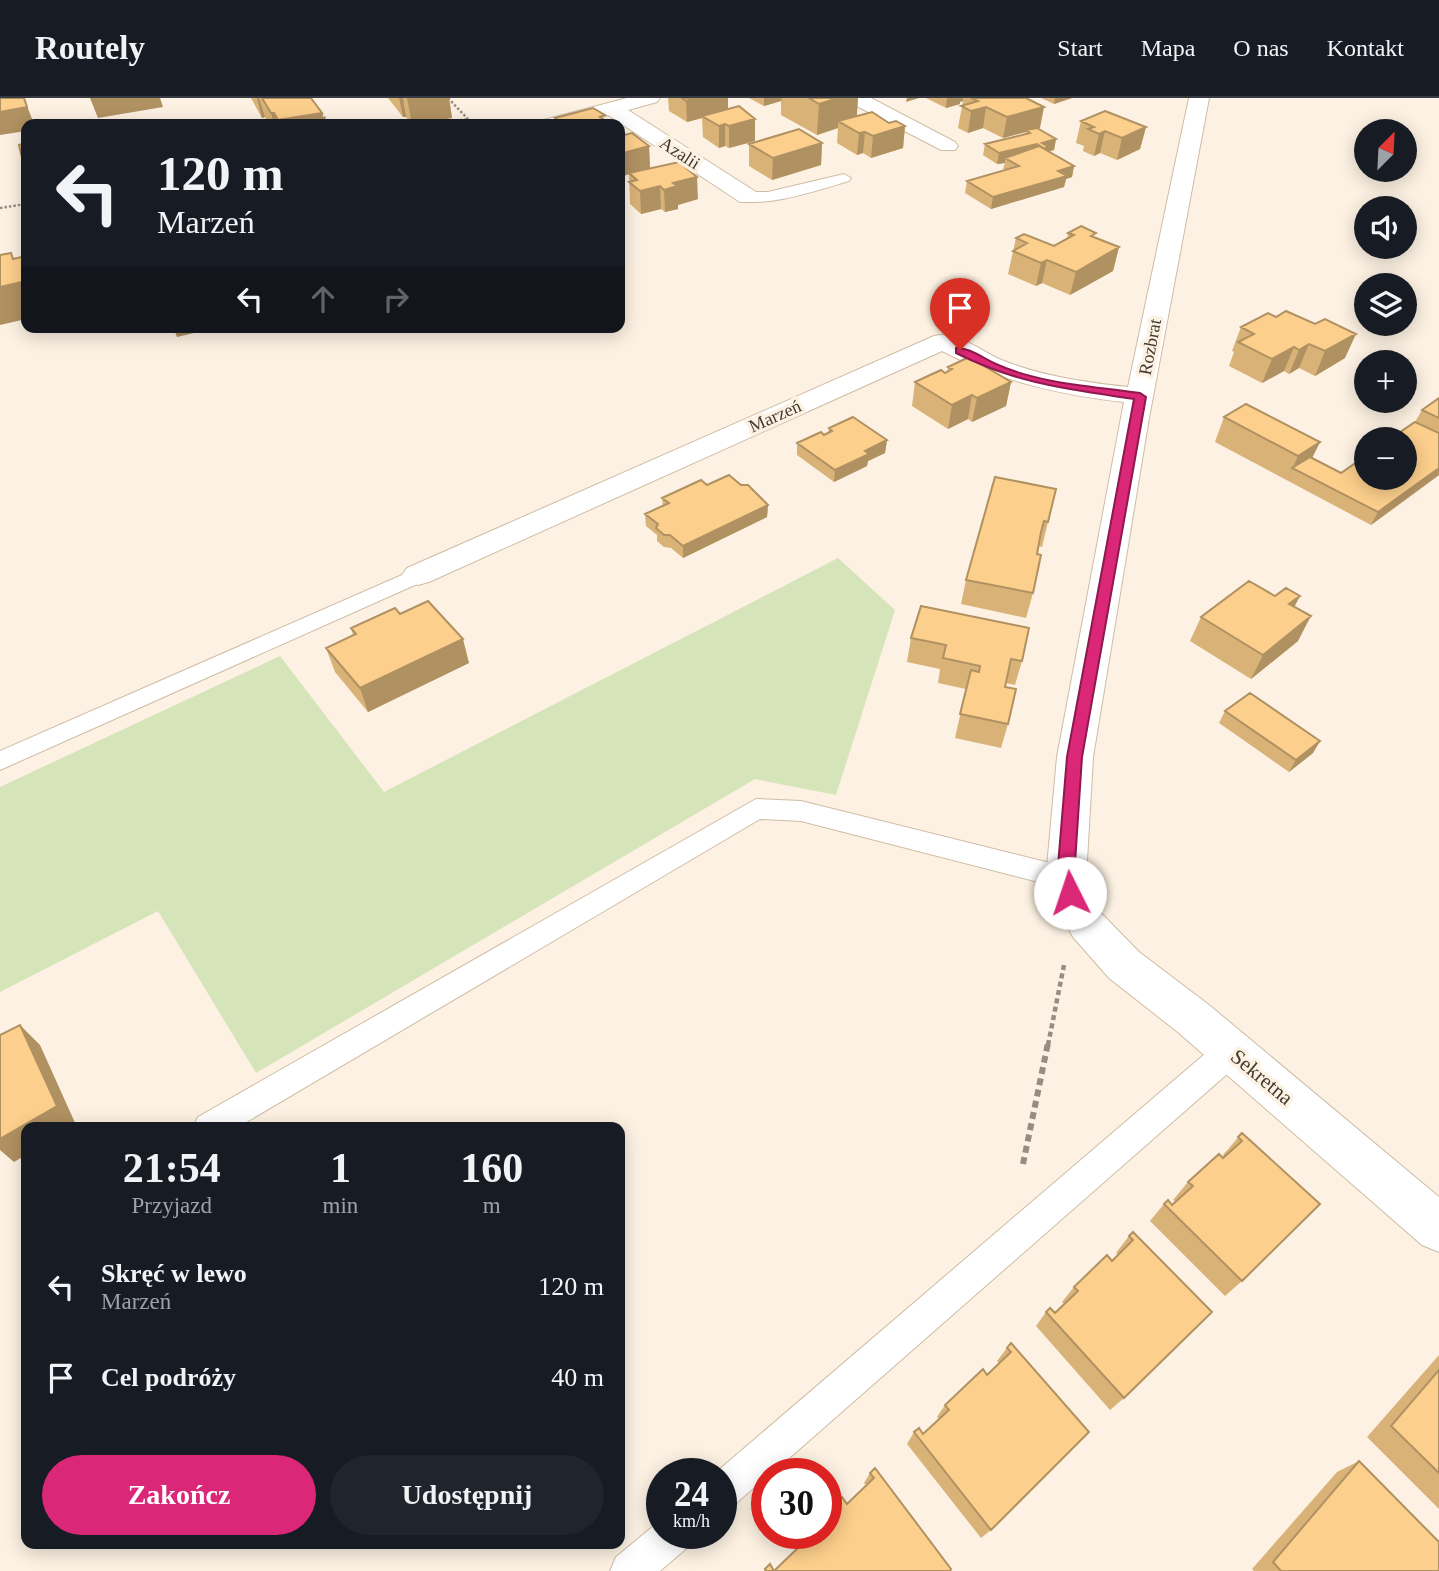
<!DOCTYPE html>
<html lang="pl">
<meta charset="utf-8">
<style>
body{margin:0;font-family:Georgia,serif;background:#20242c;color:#f1f3f6;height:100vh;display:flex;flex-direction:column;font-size:26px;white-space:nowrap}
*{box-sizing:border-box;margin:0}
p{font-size:23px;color:#9ea1a6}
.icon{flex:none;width:38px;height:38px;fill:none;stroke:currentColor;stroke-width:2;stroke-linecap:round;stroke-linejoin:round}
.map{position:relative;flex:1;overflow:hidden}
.side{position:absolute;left:21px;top:1024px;width:604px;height:427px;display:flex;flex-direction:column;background:#171b24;border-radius:14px;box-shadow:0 4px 18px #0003}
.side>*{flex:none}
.guide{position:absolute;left:21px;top:21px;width:604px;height:214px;border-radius:14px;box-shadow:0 4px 18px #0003;background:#171b24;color:#f1f3f6;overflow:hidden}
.needle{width:46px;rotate:24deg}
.buttons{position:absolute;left:1354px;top:21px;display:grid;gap:14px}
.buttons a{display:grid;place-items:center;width:63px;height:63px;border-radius:50%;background:#171b24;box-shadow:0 4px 18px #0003;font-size:35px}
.speed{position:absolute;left:646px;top:1360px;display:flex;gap:14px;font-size:35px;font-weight:700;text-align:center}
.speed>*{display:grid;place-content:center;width:91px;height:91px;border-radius:50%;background:#171b24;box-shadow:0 4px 18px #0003;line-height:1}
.speed small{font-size:18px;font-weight:400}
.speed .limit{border:10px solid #d22;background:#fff;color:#111}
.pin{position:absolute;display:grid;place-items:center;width:60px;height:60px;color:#fff;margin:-72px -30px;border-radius:50% 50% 50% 0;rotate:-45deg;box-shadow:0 0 7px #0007}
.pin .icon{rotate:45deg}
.me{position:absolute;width:77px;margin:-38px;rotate:356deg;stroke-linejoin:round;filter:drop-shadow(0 0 5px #0008)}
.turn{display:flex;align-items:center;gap:24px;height:147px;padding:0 21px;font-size:32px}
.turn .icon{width:91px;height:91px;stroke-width:2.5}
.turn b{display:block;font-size:49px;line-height:60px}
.lanes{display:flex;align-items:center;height:66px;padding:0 21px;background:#0003;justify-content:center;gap:35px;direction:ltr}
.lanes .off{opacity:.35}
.eta{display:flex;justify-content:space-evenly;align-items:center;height:119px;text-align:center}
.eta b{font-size:42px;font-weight:600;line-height:49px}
.action{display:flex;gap:14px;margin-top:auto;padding:14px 21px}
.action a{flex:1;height:80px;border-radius:42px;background:#db2777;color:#fff;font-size:28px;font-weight:600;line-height:80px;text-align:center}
.action a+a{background:#20242c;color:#f1f3f6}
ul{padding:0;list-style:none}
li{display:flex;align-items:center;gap:21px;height:91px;padding:0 21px}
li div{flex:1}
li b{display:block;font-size:26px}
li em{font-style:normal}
header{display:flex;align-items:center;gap:42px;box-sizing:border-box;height:98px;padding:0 35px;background:#171b24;border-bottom:2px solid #363941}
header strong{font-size:33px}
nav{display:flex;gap:38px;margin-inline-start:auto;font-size:24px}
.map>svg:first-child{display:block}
</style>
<header>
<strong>Routely</strong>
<nav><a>Start</a><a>Mapa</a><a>O nas</a><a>Kontakt</a></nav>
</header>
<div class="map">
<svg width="1439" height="1473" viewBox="0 0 1439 1473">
<rect width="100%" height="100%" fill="#fcf1e2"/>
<path fill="#d6e4b9" d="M838,460L895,512L836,697L755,681L256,975L158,813L0,894V689L280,558L384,694Z"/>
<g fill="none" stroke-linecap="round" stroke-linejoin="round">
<defs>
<path id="lane" d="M844,76L851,80L849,83C828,89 756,114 740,99L748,94H768Z
M418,470L426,472L429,477L426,482L0,672V653Z
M756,701L801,703L1066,769L1076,772L1080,780L1076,788L1066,791L801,723L760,721L238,1029H193L198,1019Z
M1231,939L1242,943L1246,953L1242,963L771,1376H766V1379L734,1407L721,1413V1376H714L1220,943Z
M662,1421V1435H693L688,1449L660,1473H610L616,1459Z"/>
<path id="street" d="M627,0H660L657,4L628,12L756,94L759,99L756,104H740L608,17L573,26H541L544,22Z
M846,0H871L955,44L958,48L955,52H941L849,4Z
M1189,0H1209L1149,320L1093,659L1086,780L1101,815L1139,854L1209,907L1439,1099V1154L1422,1147L1179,935L1109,880L1073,839L1050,795L1046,780L1057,659L1124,304C1060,297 1000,283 942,253L429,484L418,487L407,484L402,477L407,470L934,238C955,232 980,252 999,261C1040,278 1084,284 1128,289Z"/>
</defs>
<use href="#lane" stroke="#cebda4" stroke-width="2"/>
<use href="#street" stroke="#cebda4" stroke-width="2"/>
<path stroke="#968d81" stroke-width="2.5" stroke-dasharray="2.5 2" stroke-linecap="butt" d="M448,0L468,21
M321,15L329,26
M438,26L468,21L473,26
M0,110L26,106"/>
<path stroke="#968d81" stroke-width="4.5" stroke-dasharray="5 3.5" stroke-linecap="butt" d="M1048,947L1064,867"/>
<path stroke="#968d81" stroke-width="6" stroke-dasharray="7 4.5" stroke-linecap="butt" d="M1023,1066L1048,945"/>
<use href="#lane" fill="#fff" fill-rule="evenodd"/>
<use href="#street" fill="#fff" fill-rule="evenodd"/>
</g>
<path fill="#d9b278" d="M251,0H311L325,26H267L265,19L262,20Z
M388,0H449L452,20L412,26L406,19H403Z
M668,0H728V11L755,43L729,50L725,48L719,50L703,39L702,20L687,24L669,13Z
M749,0H858L857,18L905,28L903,50L871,60L863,55L857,57L837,45L838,30L817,37L781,17V3L764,8Z
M926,0H1026L1040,30L1038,31L1056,41L1054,52L1049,54L1074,68L1072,79L1066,81L1064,89L991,111L965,95L967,83L1005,72L1003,71L1005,65L997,66L983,57L985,46L1025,36L1026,34L1003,40L983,30L968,35L958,30L963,3L960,4V6L946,10Z
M1041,0H1072L1054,6Z
M555,20L605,22L608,24V26H556Z
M1081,23L1146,29L1140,51L1117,62L1100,55L1094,58L1083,53L1084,48L1076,45Z
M620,38L649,48L650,70L698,101L678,107V111L665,114L661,111L641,116L630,106L629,76L620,79Z
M822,45L821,67L772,82L749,68V46Z
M1068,135L1095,140L1119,149L1113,173L1070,197L1042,185L1036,188L1008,176L1016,140L1054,148L1067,141Z
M1268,215L1345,260L1315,278L1299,270L1289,276L1284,273L1262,285L1229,268L1234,254L1232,253L1241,229Z
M948,269L1011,284L1006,308L972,324L968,321L948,331L912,308L915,284L945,275L947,274Z
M1439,300V377L1371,427L1215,344L1224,319L1320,344L1312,360L1341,375L1415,324L1422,312Z
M829,330L887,342L885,355L868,363L867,368L834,384L797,357V345L824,337L828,335Z
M995,379L1048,424L1042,449L1038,448L1033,495L1026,520L961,506L966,482Z
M707,387L768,407L767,419L683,460L671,450L664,449L657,443V437L646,428L645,416L663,408L662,400Z
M1294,509L1298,543L1251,581L1190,543L1201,519Z
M400,516L469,565L368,614L335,574L326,550L353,537L351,530Z
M911,540L1022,563L1015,587L1006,585L1005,589L1008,626L1001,650L955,640L966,591L938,585L940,571L907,564Z
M1225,613L1320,643L1313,655L1289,674L1219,625Z
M1242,1035V1183L1225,1198L1150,1123L1164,1106L1172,1107L1176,1104L1173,1102L1188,1084L1225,1059L1223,1057Z
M1129,1138L1212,1214L1124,1300L1110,1312L1036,1228L1046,1214L1055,1215L1064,1206L1062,1204L1074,1189L1112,1163L1118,1156L1116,1155Z
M1007,1250L1089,1334L991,1432L981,1440L907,1346L914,1334L923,1336L939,1321L937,1319L945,1307L987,1277L999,1265L997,1263Z
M1439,1257V1411L1367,1339Z
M1359,1363L1439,1473H1254L1252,1471L1337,1374Z
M870,1375L950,1473H764L765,1471L774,1473L798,1450L796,1447L799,1439L847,1406L866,1387L864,1385Z"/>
<path fill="#b09162" d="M24,0L34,26H26V33L0,37V14Z
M90,0H160L163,9L98,20Z
M257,0H259L265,19L262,20Z
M399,0H403L406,19H403Z
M407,0H449L452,20L412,26Z
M695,0H728V12L702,18V20L687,24L686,3Z
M764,0H782L781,3L764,8Z
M838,0H858L856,25L838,23V30L817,37L819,6Z
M907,0H919L906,4Z
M947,0H963V3L960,4V6L946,10Z
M1055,0H1072L1054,6Z
M986,9L983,30L968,35L971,13Z
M1044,9L1040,30L1028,34L1026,32V34L1003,40L1007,19Z
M271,15H274L277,26H274Z
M322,15L325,26H279L278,22Z
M755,21V43L729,50V28Z
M725,26V48L719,50V28Z
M905,28L903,50L871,60L873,38Z
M1146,29L1140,51L1117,62L1122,40Z
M1105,33L1100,55L1094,58L1099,36Z
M865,34L863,55L857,57L859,35Z
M1056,41L1054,52L1045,54L1042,45Z
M822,45L821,67L772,82L773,60Z
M1037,46L1035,57L1005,60V65L997,66L999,55Z
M649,48L650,70L620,79V56Z
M1074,68L1072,79L1066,81L1064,89L991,111L993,99L1058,73Z
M697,79L698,101L678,107V111L665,114L664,92L673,85Z
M660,88L661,111L641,116L640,93Z
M1119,149L1113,173L1070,197L1076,174Z
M11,155L25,184L26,183V221L0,227V189L13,161Z
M1047,162L1042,185L1036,188L1041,165Z
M173,229H219L177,239Z
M1356,236L1345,260L1315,278L1325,253Z
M1309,246L1299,270L1289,276L1299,252Z
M1294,249L1284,273L1262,285L1272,261Z
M1011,284L1006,308L972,324L977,300Z
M972,297L968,321L948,331L952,307Z
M887,342L885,355L868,363L867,368L834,384L835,372L865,353Z
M1320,344L1308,368L1292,370L1287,382L1298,358Z
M1439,370V377L1371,427L1378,414Z
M768,407L767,419L683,460V448Z
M1300,498L1287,523L1289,506Z
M1311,518L1298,543L1251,581L1263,557Z
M463,541L469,565L368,614L360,590Z
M1320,643L1313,655L1289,674L1296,662Z
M20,927L40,947L76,1027L73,1029H26V1057L14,1064L0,1052V1038Z"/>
<path fill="#fccf8c" stroke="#b09162" stroke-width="2" d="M0,0H24L27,9L0,14Z
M262,0H311L322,15L278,22L274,15H271Z
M682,0H695L686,3Z
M809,0H838L819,6Z
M971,0H1026L1044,9L1007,19L986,9L971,13L961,8L978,3Z
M739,8L755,21L729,28L725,26L719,28L702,18Z
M593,10L605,17L600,19L608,24L600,26H564L555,20Z
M1105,13L1146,29L1122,40L1105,33L1099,36L1088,31L1094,29L1081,23Z
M872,14L889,25L896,23L905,28L873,38L865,34L859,35L838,23Z
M1037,30L1056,41L1042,45L1047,48L1045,51L1037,46L999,55L985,46L1030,35L1026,32Z
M799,31L822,45L773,60L749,46Z
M632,35L649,48L620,56V38Z
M26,45V77L19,47Z
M1039,48L1074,68L1058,73L1067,78L993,99L967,83L1019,68L1005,60Z
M679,64L697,79L673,85L677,88L664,92L660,88L640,93L629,84L637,82L629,75Z
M1081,128L1096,135L1091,138L1119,149L1076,174L1047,162L1041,165L1013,153L1027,145L1016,140L1024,136L1054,148L1074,137L1068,135Z
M11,155L13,161L26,158V183L0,189V157Z
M1286,213L1315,226L1325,221L1356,236L1325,253L1309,246L1299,252L1294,249L1272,261L1238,244L1254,236L1241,229L1268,215L1276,219Z
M969,259L1011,284L977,300L972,297L952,307L915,284L941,272L945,275L952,271L948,269Z
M1439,300V320L1422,312Z
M1246,306L1320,344L1298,358L1224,319Z
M853,319L887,342L865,353L869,356L835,372L797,345L821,334L824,337L832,333L829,330Z
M1415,324L1439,335V370L1378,414L1292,370L1310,359L1341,375L1367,357V380H1405V341H1390Z
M729,377L741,387H748L768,407L683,448L670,437H664L656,430L658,426L645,416L669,405L662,400L701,382L707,387Z
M995,379L1056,391L1048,424L1044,423L1041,434L1037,456L1041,457L1033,495L966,482Z
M1249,483L1275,498L1286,490L1300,498L1289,506L1311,518L1263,557L1201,519Z
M428,503L463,541L360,590L326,550L356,536L351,530L395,510L400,516Z
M921,508L1029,530L1022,563L1011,561L1005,589L1016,591L1008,626L960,616L971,572L979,574L980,568L943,560L946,547L911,540Z
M1250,595L1320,643L1296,662L1225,613Z
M20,927L57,1008L0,1041V937Z
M1242,1035L1320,1106L1242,1183L1164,1106L1168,1102L1172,1107L1193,1088L1188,1084L1219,1056L1223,1060L1242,1043L1238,1039Z
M1133,1134L1212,1214L1124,1300L1046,1214L1050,1210L1055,1215L1078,1193L1074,1189L1107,1157L1112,1163L1133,1142L1129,1138Z
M1011,1245L1089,1334L991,1432L914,1334L919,1330L923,1336L949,1312L945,1307L983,1271L987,1277L1011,1254L1007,1250Z
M1439,1272V1375L1391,1328Z
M1359,1363L1439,1444V1473H1281L1273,1464Z
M875,1370L951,1471L950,1473H766L765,1471L770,1466L774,1473L803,1445L799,1439L803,1435H826V1414L842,1399L847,1406L874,1380L870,1375Z"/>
<path fill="#db2777" stroke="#8e194d" stroke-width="2" d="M956,250C969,249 984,261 996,266C1040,286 1093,288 1140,295L1146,299L1082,659L1074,780L1078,795L1076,800H1064L1057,780L1067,659L1134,301C1067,291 1018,286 956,255Z"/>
<g text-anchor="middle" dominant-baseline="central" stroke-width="7" stroke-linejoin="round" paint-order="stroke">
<g font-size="18" fill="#413a30" stroke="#fcf1e2">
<text transform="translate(680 55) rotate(33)">Azalii</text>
<text transform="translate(1150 249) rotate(-79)">Rozbrat</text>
<text transform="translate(775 318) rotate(-24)">Marzeń</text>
</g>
<g font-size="21" fill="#413a30" stroke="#fcf1e2">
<text transform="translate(1262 979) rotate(40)">Sekretna</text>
</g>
</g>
</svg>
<div class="buttons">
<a><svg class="needle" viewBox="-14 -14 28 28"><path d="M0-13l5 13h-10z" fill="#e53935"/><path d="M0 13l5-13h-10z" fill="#9ea1a6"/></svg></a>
<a><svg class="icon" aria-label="sound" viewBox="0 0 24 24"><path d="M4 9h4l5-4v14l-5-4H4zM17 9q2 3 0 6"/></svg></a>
<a><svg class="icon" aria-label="layers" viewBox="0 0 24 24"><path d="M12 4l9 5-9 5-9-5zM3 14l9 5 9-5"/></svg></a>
<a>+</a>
<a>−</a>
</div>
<div class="speed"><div>24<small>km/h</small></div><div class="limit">30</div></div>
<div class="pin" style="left:960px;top:252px;background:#d93025"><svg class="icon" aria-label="arrive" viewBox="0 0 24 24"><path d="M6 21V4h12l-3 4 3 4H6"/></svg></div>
<svg class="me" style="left:1070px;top:795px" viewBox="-20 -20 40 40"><circle r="19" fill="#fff"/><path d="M0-13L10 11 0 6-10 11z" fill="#db2777"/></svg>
<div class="guide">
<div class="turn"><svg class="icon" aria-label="left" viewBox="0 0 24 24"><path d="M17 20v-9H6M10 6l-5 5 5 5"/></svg><div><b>120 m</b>Marzeń</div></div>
<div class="lanes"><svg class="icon" aria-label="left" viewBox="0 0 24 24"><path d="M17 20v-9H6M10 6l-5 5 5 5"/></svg><svg class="icon off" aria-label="ahead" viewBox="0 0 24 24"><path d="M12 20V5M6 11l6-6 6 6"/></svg><svg class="icon off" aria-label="right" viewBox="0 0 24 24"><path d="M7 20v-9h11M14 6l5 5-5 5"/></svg></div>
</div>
<section class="side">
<div class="eta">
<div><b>21:54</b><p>Przyjazd</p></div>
<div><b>1</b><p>min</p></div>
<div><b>160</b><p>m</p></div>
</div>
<ul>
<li><svg class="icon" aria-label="left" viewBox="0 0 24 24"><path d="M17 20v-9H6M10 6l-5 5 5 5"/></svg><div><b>Skręć w lewo</b><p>Marzeń</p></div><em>120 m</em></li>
<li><svg class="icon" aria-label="arrive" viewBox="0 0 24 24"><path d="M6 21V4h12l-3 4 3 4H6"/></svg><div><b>Cel podróży</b></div><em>40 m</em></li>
</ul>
<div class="action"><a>Zakończ</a><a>Udostępnij</a></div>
</section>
</div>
